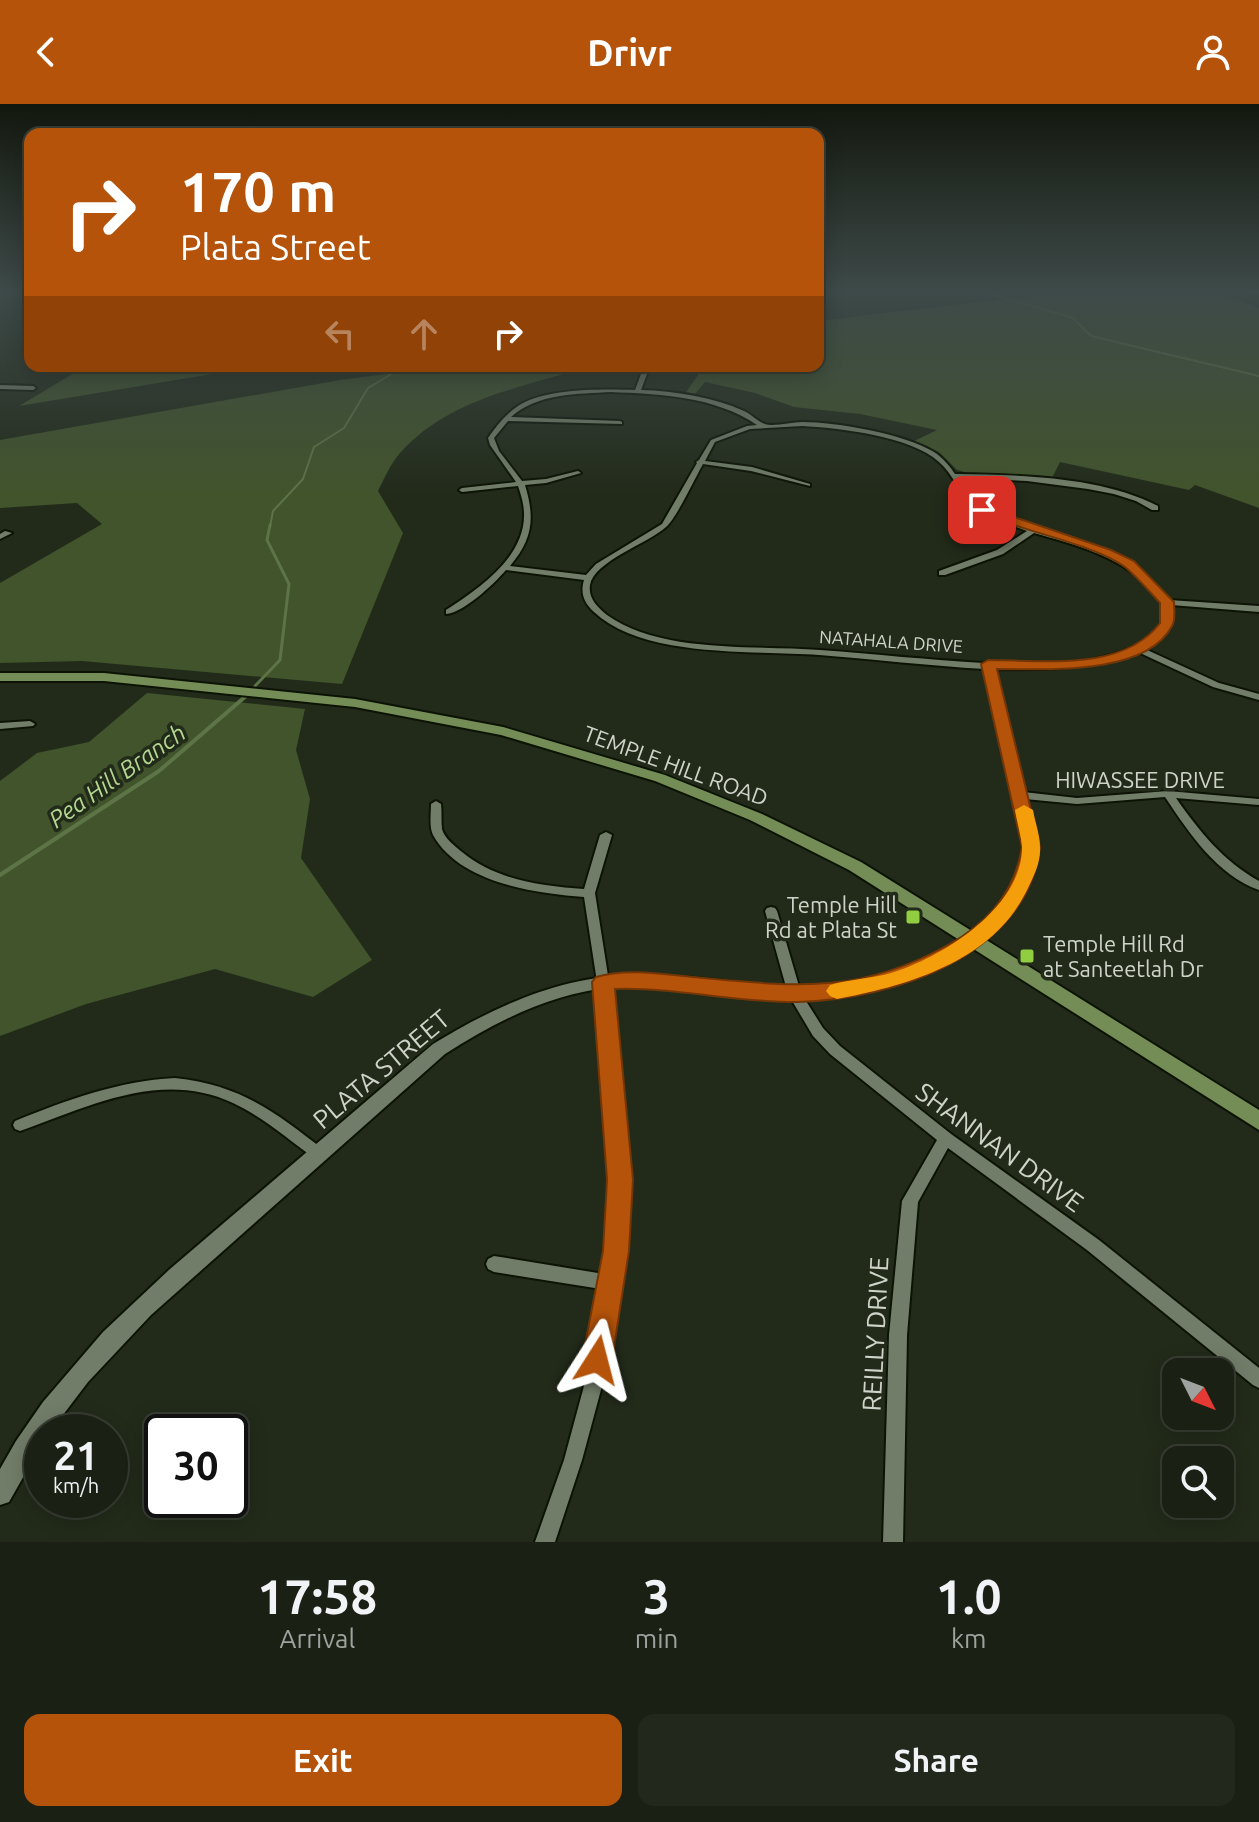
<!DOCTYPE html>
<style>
body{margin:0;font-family:Ubuntu,sans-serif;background:#23281d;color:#f1f3f6;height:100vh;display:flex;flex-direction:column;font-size:30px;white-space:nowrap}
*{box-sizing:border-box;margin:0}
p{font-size:26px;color:#9fa3a0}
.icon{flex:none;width:44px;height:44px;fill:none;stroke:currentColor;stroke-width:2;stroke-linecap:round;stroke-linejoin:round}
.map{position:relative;height:1438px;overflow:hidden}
.panel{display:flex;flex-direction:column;background:#1a2014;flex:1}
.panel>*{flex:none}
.top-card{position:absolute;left:24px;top:24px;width:800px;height:244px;border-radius:16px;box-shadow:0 4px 20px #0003,0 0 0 2px #383e34;background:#b45309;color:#fff;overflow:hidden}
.needle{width:52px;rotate:132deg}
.buttons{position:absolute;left:1162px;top:1254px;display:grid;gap:16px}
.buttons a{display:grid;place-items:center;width:72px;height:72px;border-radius:16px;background:#1a2014;box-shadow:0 4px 20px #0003,0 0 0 2px #383e34;font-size:40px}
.speed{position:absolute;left:24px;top:1310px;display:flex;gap:16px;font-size:40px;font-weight:700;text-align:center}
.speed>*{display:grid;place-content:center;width:104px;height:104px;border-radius:50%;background:#1a2014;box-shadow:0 4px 20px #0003,0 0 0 2px #383e34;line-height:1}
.speed small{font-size:20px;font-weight:400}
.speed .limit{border:4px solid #111;border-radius:12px;background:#fff;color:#111}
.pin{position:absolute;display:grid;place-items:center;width:68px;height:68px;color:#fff;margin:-34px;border-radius:16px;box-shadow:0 4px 12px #0006}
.me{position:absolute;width:88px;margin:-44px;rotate:9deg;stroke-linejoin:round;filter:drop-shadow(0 0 6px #0008)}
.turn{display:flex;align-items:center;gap:28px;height:168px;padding:0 24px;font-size:36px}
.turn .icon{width:104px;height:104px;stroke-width:2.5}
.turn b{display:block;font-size:56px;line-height:68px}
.lanes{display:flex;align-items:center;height:76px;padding:0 24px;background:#0003;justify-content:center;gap:40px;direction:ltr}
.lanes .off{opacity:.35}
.eta{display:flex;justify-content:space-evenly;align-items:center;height:136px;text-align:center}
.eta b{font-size:48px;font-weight:600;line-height:56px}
.primary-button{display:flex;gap:16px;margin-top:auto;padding:16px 24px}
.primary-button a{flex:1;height:92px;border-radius:16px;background:#b45309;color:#fff;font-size:32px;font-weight:600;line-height:92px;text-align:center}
.primary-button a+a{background:#23281d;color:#f1f3f6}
header{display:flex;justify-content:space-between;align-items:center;height:104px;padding:0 24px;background:#b45309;color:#fff;font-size:36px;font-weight:600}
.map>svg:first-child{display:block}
</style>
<header><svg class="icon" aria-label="back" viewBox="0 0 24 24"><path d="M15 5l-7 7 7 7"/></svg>Drivr<svg class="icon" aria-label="person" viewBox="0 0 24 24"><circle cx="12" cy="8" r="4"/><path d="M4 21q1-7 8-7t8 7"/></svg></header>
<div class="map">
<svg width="1259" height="1438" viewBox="0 0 1259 1438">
<rect width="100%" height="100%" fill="#222b1a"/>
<path fill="#41542c" d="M1062,188H1215L1259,204V404L1195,381L1189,386L1060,358L1052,374L968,369L957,366L939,348L912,338L937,326L860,310L794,303L755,289L705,278L694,291L685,290L700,268L682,262H818V217Z
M86,262H260L19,302Z
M448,262H591C524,283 449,294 400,349C391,359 384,375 378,387L403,429L342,580L82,557L0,559V479L102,420L77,399L0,404V336L340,276Z
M147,589L305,605L296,646L310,695L301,754L372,856L313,893L215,865L86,900L0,932V677L37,649L89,638Z"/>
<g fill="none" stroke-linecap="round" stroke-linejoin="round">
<path stroke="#5d7447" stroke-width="2" d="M983,188L1073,214L1091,232L1259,272
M270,423L273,407L303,375L314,343L344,324L368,284L405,262"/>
<path stroke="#5d7447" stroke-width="3" d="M255,582L280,556L289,480L267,436L270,421"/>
<path stroke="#5d7447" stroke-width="4" d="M0,771L159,667L246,592"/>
<defs>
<path id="minor" d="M1252,188H1259V191L1252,189Z
M644,268L647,270L641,286C675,287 713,293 744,307C751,310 758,318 765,320C773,323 792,318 802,318C837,318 904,330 934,348C943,354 949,361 955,370C1019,371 1100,372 1158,402V406H1152L1136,397L1114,390L1088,385L1027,377L958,374C964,383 970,392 978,400C990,410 1022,423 1038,423V425C1094,442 1129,451 1169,496L1259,502V508L1171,501C1169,528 1169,531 1145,545L1219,579L1259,590V596L1213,583L1138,548C1092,566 1042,566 994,565L1023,688L1077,694L1168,687L1259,695V701L1176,694C1199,727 1223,757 1259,777V786C1217,771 1189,729 1165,693L1077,700L1025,695C1028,709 1037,730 1037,744C1036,780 1003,815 979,839H971L969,836L971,833C999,805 1017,783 1025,743L985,565C929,562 874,555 819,551C755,546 644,555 594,508C584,499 580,489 584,476L506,466C494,480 463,509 446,510V506C481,483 532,449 523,400C522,394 520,388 518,382L462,388L459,386L462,384L516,378L490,341L488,334C496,322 506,310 518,302C545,284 603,285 635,286L641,270ZM611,288C660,290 714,292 757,321L747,322L711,336L699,356L696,358L697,359L662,420L596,460L586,471L510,462C533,435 535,414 525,381L546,379L581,369L578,367L546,375L522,377L499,347L494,334L508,317L622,320V318L620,317L511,313C538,289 577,290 611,288ZM802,322C839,324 911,332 939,358C953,370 959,389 973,402C988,414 1009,420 1027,427L997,446L939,467V471H945L1003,450L1034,429C1073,440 1115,451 1146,479C1152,485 1157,492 1163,498L1161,524C1120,564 1046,560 992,560L988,557L984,559C929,556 875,550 820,546C756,541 661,550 607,511C597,503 588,494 590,481C594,457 649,439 666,423C676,415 695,374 703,360L751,367L810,382V380L752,363L705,357L715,338L750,325Z
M0,281L33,282L36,284L33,286L0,285Z
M5,427L12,429L0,435V430Z
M30,617L35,620L33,622L0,625V619Z
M436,697L441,700C442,708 441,717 442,725C444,734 455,742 462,748C496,776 541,782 584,785L600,731L606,728L612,731L595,789L609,878L628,1076L624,1147L602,1282L582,1356L555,1438H535L564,1356L584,1282L601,1185L494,1168L488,1165L486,1160L488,1155L494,1152L604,1170L608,1147L612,1076L597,878L584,793C534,789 460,779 433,731C429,723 431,709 431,700Z
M771,803L775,804L777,807L801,889L823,924L840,942L951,1030L1099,1136L1259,1264V1284L1253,1281L1087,1146L948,1044L918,1098L907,1231L903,1438H883L889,1231L902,1097L937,1036L830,950L813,932L788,890L765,807L767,804Z
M175,974C240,981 274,1007 324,1046L327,1050L324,1054L319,1056L314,1054C288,1035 263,1013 233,999C161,965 88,1003 20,1027L15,1025L13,1021L15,1017C67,996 118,977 175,974Z"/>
<path id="tertiary" d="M975,830L981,832L983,836L981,840C891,889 837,900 735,891C695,887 654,880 614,883C551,889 497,917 445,950L151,1211L88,1278L50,1328H42V1340L9,1398L0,1401V1365L16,1337L43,1298L103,1228L170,1165L433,940C497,901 567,869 644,871C713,872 781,889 851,879C881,874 910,863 937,850C949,843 962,835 975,830Z"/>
<path id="secondary" d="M0,569H104L355,595L503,623L665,671L762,710L861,758L1259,1006V1026L849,766L750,716L655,677L501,631L355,603L104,577H0Z"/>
</defs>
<use href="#minor" stroke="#0c1304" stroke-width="4"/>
<use href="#tertiary" stroke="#0c1304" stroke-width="4"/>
<use href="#secondary" stroke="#0c1304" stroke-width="4"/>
<use href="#minor" fill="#727d69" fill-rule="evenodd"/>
<use href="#tertiary" fill="#727d69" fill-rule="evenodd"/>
<use href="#secondary" fill="#748c56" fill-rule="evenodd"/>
</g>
<linearGradient id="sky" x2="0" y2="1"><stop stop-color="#13180e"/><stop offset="0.48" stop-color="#3e4a49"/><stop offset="1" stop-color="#3e4a49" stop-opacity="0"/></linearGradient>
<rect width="1259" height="390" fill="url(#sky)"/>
<path fill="#b45309" stroke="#753606" stroke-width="2" d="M982,402L1111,446L1134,457L1174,498C1174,506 1176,516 1172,522C1146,572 1044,565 997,565L1040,743C1026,853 893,895 798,898C737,899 676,883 615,885L633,1076L629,1147L612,1256L607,1266L597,1270L587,1266L582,1256L603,1147L607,1076L592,878L596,873C626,864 662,870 693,873C793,882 856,892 948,841C987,820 1015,788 1022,743L981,560L988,556C1042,556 1123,568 1160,519V499C1149,487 1137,473 1125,463C1094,440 1018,426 977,408L976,406Z"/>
<path fill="#f59e0b" d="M1024,701L1033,706C1035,718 1040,731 1040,743C1041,758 1034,771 1028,784C994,857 910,881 837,895L830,892L826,887L830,881C849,875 871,875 891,869C941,854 1023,803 1022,743C1021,731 1017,718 1015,706Z"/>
<g fill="#90cd40" stroke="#222b1a" stroke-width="3">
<rect x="905" y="805" width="16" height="16" rx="4"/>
<rect x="1019" y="844" width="16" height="16" rx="4"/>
</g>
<g text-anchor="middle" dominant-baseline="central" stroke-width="7" stroke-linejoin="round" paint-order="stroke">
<g font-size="18" fill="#ced4c9" stroke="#222b1a">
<text transform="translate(891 537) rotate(4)">NATAHALA DRIVE</text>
</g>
<g font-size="22" fill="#ced4c9" stroke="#222b1a">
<text transform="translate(676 661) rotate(20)">TEMPLE HILL ROAD</text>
<text x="1140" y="675">HIWASSEE DRIVE</text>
</g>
<g font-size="22" fill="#ced4c9" stroke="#222b1a" text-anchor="end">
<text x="897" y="800">Temple Hill<tspan x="897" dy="25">Rd at Plata St</tspan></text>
<text x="1043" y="839" text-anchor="start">Temple Hill Rd<tspan x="1043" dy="25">at Santeetlah Dr</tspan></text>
</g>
<g font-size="24" font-style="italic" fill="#b4d891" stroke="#222b1a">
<text transform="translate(117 672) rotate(-35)">Pea Hill Branch</text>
</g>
<g font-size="26" fill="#ced4c9" stroke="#222b1a">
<text transform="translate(381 965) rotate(-40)">PLATA STREET</text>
<text transform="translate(1000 1043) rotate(36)">SHANNAN DRIVE</text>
<text transform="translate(875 1230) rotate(-87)">REILLY DRIVE</text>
</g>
</g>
</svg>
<div class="buttons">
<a><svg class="needle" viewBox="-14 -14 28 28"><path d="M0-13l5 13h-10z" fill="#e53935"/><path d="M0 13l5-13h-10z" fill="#9fa3a0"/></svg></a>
<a><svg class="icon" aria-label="search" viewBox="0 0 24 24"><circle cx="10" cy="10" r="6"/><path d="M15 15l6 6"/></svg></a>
</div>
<div class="speed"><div>21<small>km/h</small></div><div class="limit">30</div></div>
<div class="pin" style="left:982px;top:406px;background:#d93025"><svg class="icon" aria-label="arrive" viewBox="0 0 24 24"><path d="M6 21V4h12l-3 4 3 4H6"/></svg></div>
<svg class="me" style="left:597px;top:1256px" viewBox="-20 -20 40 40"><path d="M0-17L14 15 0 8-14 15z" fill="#b45309" stroke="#fff" stroke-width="4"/></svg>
<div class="top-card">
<div class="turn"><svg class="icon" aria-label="right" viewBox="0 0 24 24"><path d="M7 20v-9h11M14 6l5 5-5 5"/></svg><div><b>170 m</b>Plata Street</div></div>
<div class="lanes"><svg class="icon off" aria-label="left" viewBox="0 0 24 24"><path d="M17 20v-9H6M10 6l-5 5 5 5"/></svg><svg class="icon off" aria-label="ahead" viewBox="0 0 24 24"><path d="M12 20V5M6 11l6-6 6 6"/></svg><svg class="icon" aria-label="right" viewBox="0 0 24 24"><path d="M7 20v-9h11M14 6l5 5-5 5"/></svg></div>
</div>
</div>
<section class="panel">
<div class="eta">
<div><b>17:58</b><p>Arrival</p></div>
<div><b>3</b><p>min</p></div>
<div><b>1.0</b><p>km</p></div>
</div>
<div class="primary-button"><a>Exit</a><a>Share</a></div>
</section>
